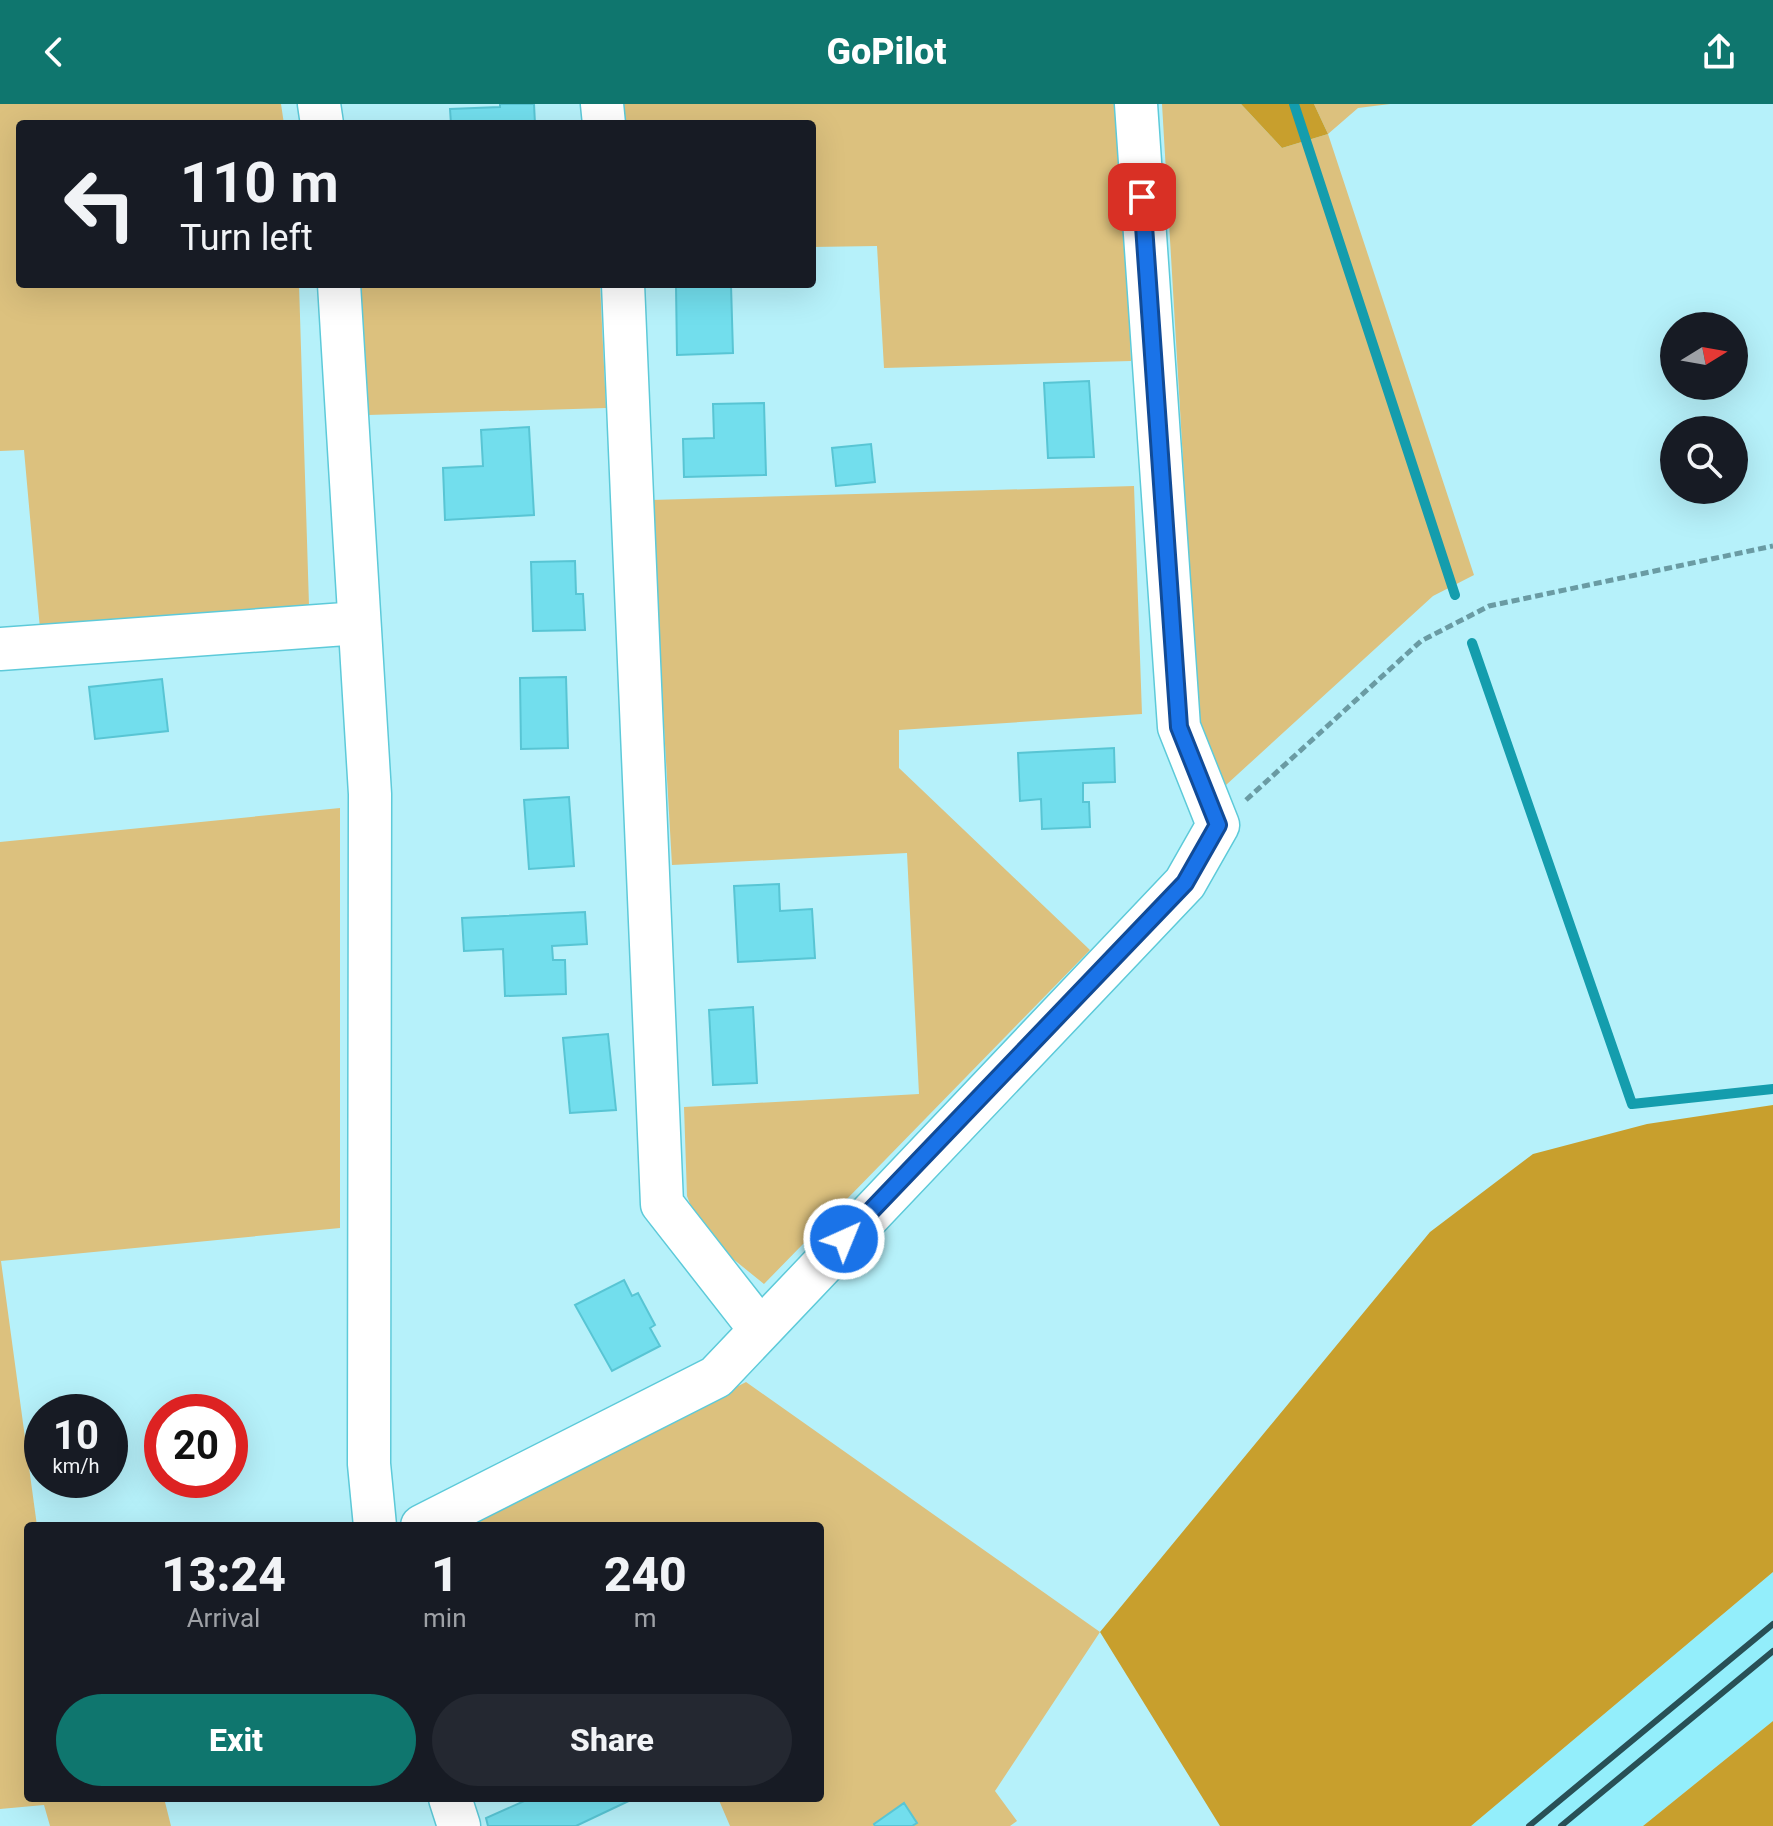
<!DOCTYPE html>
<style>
body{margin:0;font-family:Roboto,sans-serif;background:#242831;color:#f1f3f6;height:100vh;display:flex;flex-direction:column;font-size:30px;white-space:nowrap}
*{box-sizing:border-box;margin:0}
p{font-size:26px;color:#9ea1a6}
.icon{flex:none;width:44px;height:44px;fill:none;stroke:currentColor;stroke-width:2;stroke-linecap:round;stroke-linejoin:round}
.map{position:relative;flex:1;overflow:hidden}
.drawer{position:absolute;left:24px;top:1418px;width:800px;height:280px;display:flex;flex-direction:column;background:#171b24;border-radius:8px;box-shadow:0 8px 32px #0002}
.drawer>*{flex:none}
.banner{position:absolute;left:16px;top:16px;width:800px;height:168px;border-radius:8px;box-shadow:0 8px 32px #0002;background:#171b24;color:#f1f3f6;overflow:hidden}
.needle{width:52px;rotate:79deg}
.fabs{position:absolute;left:1660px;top:208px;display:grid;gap:16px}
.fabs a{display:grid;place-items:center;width:88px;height:88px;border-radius:50%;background:#171b24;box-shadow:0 8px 32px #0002;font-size:40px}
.speed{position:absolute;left:24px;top:1290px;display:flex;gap:16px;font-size:40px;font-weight:700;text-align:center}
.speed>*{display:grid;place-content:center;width:104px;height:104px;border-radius:50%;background:#171b24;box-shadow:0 8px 32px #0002;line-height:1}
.speed small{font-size:20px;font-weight:400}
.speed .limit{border:12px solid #d22;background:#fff;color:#111}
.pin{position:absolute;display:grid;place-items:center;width:68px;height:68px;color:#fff;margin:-34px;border-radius:16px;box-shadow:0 4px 12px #0006}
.me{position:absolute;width:88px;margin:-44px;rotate:44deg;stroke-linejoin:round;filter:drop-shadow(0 0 6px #0008)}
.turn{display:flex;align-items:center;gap:28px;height:168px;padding:0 32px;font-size:36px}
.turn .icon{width:104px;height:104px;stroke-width:2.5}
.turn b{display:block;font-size:56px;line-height:68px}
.eta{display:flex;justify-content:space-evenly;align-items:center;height:136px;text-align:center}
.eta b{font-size:48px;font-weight:800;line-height:56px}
.cta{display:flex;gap:16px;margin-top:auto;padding:16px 32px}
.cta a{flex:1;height:92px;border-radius:48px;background:#0f766e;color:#fff;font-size:32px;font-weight:800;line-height:92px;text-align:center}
.cta a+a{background:#242831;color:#f1f3f6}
header{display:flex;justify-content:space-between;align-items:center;height:104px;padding:0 32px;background:#0f766e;color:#fff;font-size:36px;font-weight:800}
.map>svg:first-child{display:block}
</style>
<header><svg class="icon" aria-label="back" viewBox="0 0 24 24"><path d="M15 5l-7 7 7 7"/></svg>GoPilot<svg class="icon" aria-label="share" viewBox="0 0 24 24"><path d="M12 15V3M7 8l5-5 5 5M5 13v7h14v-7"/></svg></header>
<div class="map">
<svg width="1773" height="1722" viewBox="0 0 1773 1722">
<rect width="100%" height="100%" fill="#b6f1fa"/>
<path fill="#93eefb" d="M1773,1468V1617L1643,1722H1471Z"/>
<path fill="#dcc17e" d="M0,0H281L284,20H20V180H299L309,501L40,525L24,346L0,347Z
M618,0H1120L1131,257L884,264L877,142L812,143V20H621Z
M1162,0H1241L1282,44L1328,30L1314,0H1390L1358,4L1328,30L1474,471L1433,492L1226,681L1199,627Z
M361,180H600L606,304L368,311Z
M1134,382L1142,610L899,626V664L1090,846L764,1180L701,1129L687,1092L684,1003L919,990L907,749L672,761L651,396Z
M340,704V1124L1,1157L37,1422H28V1694H164L171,1722H50L44,1701L0,1705V738Z
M746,1278L1100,1528L995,1687L1017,1717L1010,1722H730L718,1694H820V1422H469Z"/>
<path fill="#c89f2d" d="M1241,0H1314L1328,30L1282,44Z
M1773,1001V1468L1471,1722H1220L1100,1528L1430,1128L1533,1050L1647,1020Z
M1773,1617V1722H1643Z"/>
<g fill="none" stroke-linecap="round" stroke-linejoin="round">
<path stroke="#149dad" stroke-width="10" d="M1294,0L1455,491
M1472,539L1632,1000L1773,985"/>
</g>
<path fill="#72deed" stroke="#58c5d4" stroke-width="2" d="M500,0H534L535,20H451L450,5L500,3Z
M731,181L733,249L677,251L676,182Z
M1089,277L1094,353L1048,354L1044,279Z
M764,299L766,371L684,373L683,335L714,334L713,300Z
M529,323L534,411L445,416L443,364L483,362L481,326Z
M871,340L875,378L836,382L832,344Z
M575,457L576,490H583L585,526L533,527L531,458Z
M566,573L568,644L521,645L520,574Z
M162,575L168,627L95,635L89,583Z
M1114,644L1115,678L1083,679V698H1089L1090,723L1042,725L1041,695L1020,697L1018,649Z
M569,693L574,762L529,765L524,696Z
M779,780L780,807L812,805L815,854L738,858L734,782Z
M585,808L587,840L552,842L553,856H565L566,890L505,892L503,845L464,847L462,814Z
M753,903L757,979L713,981L709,906Z
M608,930L616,1006L570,1009L563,934Z
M624,1176L632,1192L638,1189L655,1221L650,1224L660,1242L612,1267L575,1201Z
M531,1694H635L576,1722H488L486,1714Z
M904,1699L917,1719L912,1722H875L874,1720Z"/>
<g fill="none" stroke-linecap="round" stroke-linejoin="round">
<defs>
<path id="minor" d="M319,0L322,20
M602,0L604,20
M339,180L370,690L369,1360L375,1422
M623,180L662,1100L759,1224
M0,545L359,519
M422,1422L716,1273L1185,779L1218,721L1179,623L1136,0
M450,1694L459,1722"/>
</defs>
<use href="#minor" stroke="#5dcad9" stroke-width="45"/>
<path stroke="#6a9ba3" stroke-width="5" stroke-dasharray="8 4" stroke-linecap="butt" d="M1246,696L1421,537L1489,502L1773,442"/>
<use href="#minor" stroke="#fff" stroke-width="42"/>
<path stroke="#285056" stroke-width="6" d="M1529,1722L1773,1520
M1561,1722L1773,1547"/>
</g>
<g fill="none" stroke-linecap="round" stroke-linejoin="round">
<defs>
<path id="route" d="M844,1135L1185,779L1218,721L1179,623L1142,93"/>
</defs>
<use href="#route" stroke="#114b97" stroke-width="20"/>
<use href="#route" stroke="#1a73e8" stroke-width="14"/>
</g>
</svg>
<div class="fabs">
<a><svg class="needle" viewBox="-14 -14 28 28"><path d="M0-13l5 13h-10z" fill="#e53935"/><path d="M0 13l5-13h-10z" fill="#9ea1a6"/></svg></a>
<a><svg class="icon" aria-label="search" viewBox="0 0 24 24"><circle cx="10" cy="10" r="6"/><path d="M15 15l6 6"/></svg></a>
</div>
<div class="speed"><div>10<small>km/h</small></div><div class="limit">20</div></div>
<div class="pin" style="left:1142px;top:93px;background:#d93025"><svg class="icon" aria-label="arrive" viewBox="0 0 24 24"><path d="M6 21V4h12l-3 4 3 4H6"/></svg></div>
<svg class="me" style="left:844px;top:1135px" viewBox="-20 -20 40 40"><circle r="17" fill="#1a73e8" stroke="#fff" stroke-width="3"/><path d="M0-11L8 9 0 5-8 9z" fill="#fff"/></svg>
<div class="banner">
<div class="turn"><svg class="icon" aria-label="left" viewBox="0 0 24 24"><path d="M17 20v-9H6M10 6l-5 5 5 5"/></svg><div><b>110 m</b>Turn left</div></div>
</div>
<section class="drawer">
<div class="eta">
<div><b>13:24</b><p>Arrival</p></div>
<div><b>1</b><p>min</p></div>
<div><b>240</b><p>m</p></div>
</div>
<div class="cta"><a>Exit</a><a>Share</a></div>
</section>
</div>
